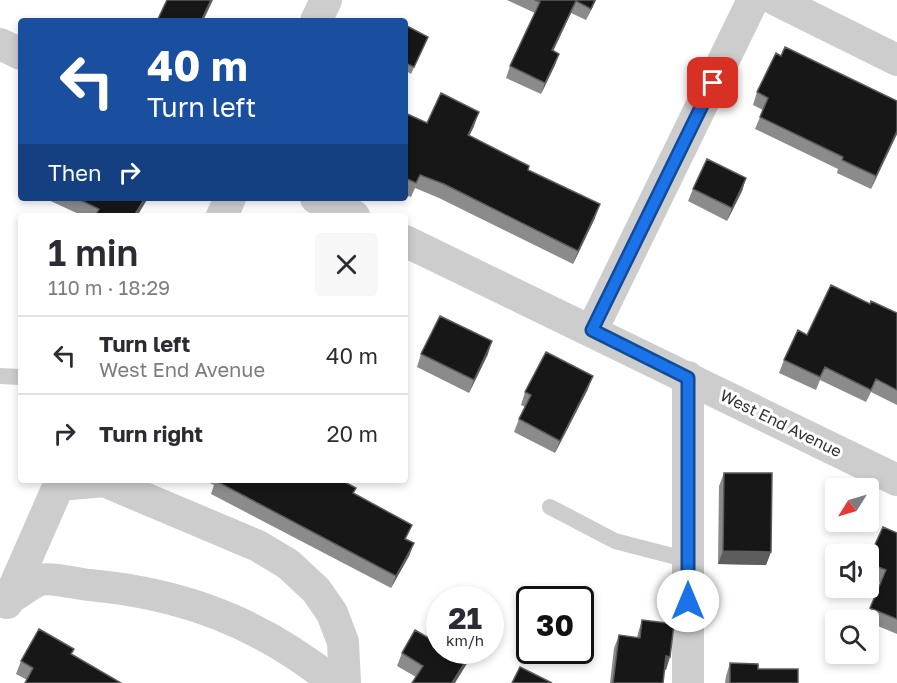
<!DOCTYPE html>
<meta charset="utf-8">
<style>
body{margin:0;font-family:"Golos Text",sans-serif;background:#f7f7f7;color:#2b2b33;height:100vh;display:flex;flex-direction:column;font-size:22px;white-space:nowrap}
*{box-sizing:border-box;margin:0}
p{font-size:20px;color:#7c7c81}
.icon{flex:none;width:33px;height:33px;fill:none;stroke:currentColor;stroke-width:2;stroke-linecap:round;stroke-linejoin:round}
.map{position:relative;flex:1;overflow:hidden}
.panel{position:absolute;left:18px;top:213px;width:390px;height:270px;display:flex;flex-direction:column;background:#fff;border-radius:6px;box-shadow:0 3px 9px #0003}
.panel>*{flex:none}
.top-card{position:absolute;left:18px;top:18px;width:390px;height:183px;border-radius:6px;box-shadow:0 3px 9px #0003;background:#1a4fa0;color:#fff;overflow:hidden}
.needle{width:39px;rotate:233deg}
.controls{position:absolute;left:825px;top:478px;display:grid;gap:12px}
.controls a{display:grid;place-items:center;width:54px;height:54px;border-radius:6px;background:#fff;box-shadow:0 3px 9px #0003;font-size:30px}
.speed{position:absolute;left:426px;top:586px;display:flex;gap:12px;font-size:30px;font-weight:700;text-align:center}
.speed>*{display:grid;place-content:center;width:78px;height:78px;border-radius:50%;background:#fff;box-shadow:0 3px 9px #0003;line-height:1}
.speed small{font-size:15px;font-weight:400}
.speed .limit{border:3px solid #111;border-radius:9px;background:#fff;color:#111}
.pin{position:absolute;display:grid;place-items:center;width:51px;height:51px;color:#fff;margin:-26px;border-radius:12px;box-shadow:0 3px 9px #0006}
.me{position:absolute;width:66px;margin:-33px;rotate:0deg;stroke-linejoin:round;filter:drop-shadow(0 0 4px #0008)}
.turn{display:flex;align-items:center;gap:21px;height:126px;padding:0 30px;font-size:27px}
.turn .icon{width:78px;height:78px;stroke-width:2.5}
.turn b{display:block;font-size:42px;line-height:51px}
.then{display:flex;align-items:center;height:57px;padding:0 30px;background:#0003;gap:12px;font-size:22px}
.round{display:grid;place-items:center;flex:none;width:63px;height:63px;border-radius:6px;background:#f7f7f7}
.summary{display:flex;align-items:center;justify-content:space-between;height:102px;padding:0 30px}
h1{font-size:36px;font-weight:600;line-height:45px}
ul{padding:0;list-style:none}
li{display:flex;align-items:center;gap:18px;height:78px;padding:0 30px;border-top:2px solid #e1e1e2}
li div{flex:1}
li b{display:block;font-size:22px}
li em{font-style:normal}
.map>svg:first-child{display:block}
</style>
<div class="map">
<svg width="897" height="683" viewBox="0 0 897 683">
<rect width="100%" height="100%" fill="#fff"/>
<g fill="none" stroke-linecap="round" stroke-linejoin="round">
<path stroke="#cdcdcd" stroke-width="16" d="M0,376L21,377
M550,507L615,541L688,560"/>
<path stroke="#cdcdcd" stroke-width="32" d="M776,0L897,60
M316,21L326,0
M0,44L21,54
M316,198L354,216
M222,216L230,198
M405,241L897,480
M592,330L753,0
M688,377V683
M59,485L104,481L258,546L288,564L316,590L332,613L343,642L345,683
M8,599C18,594 29,584 40,580C50,577 78,584 90,585C185,594 260,623 335,683
M7,603L61,480"/>
</g>
<path fill="#8b8b8b" d="M507,0H596L586,20L571,13L553,51L559,54L555,65L541,94L506,78L510,66L535,13Z
M405,25L428,37L411,74L405,70Z
M757,92L897,134L871,189L837,173L838,169L755,129L763,110L753,105Z
M405,113L427,123L474,126L469,136L528,170L595,218L573,264L439,198L415,188L411,197L405,195Z
M746,178L742,191L727,221L688,201L693,189Z
M44,198H148L137,216H83Z
M870,304L897,313V405L871,392L866,402L820,380L816,390L779,373L784,360L807,335Z
M421,354H488L469,393L417,367Z
M588,389L555,453L514,432L519,419L525,407L521,405L525,392Z
M724,473L771,552L766,565L718,564L719,486Z
M203,480H341L354,494L407,539L414,543L409,556L391,588L211,494L214,485Z
M897,533V634L866,621L881,583L868,578V560Z
M642,620L666,670L664,669L663,683H610L614,648L619,635L637,638L638,633Z
M74,649L27,680L16,674L21,661Z
M440,651H473L471,657L416,677L397,666L402,653Z
M730,663L758,669L798,683H725L726,676Z"/>
<path fill="#5d5d5d" d="M211,0H213L203,21H201Z
M595,0H596L586,20L591,9Z
M576,1L571,13L548,62L552,50Z
M559,54L555,65L541,94L545,83Z
M479,112L474,126L463,149L468,135Z
M897,131V134L871,189L876,176Z
M746,178L742,191L727,221L732,208Z
M145,198H148L137,216H134Z
M600,204L595,218L573,264L578,251Z
M492,341L488,354L469,393L474,380Z
M593,376L588,389L555,453L560,441Z
M414,543L409,556L391,588L396,576Z
M723,551L771,552L766,565L718,564Z
M472,651H473L471,657L455,683H452Z
M666,656L670,657L666,670L661,669Z"/>
<path fill="#171717" stroke="#5d5d5d" stroke-width="1.5" d="M167,0H211L201,21H157Z
M535,0H595L591,9L576,1L552,50L559,54L545,83L510,66L540,2Z
M405,25L428,37L414,67L405,63Z
M785,47L897,101V131L876,176L842,160L843,157L760,117L768,98L757,92L776,53L781,56Z
M441,93L479,112L468,135L529,166L528,170L600,204L578,251L444,184L420,175L416,183L405,178V113L427,123Z
M707,159L746,178L732,208L693,189Z
M76,198H145L134,216H95L99,209Z
M831,285L870,304L871,301L897,313V390L876,379L871,390L825,367L820,377L784,360L798,330L807,335Z
M440,316L492,341L474,380L421,354Z
M546,352L593,376L560,441L519,419L531,395L525,392Z
M724,473H772L771,552L723,551Z
M216,480H341L356,488L353,493L412,525L405,539L414,543L396,576L216,481Z
M883,527L897,533V619L870,608L886,570L868,563V560Z
M642,620L674,624L670,657L666,656L663,683H613L619,635L640,638Z
M39,629L74,649L71,654L121,683H25L33,668L21,661Z
M415,630L437,643L440,639V651H472L452,683H412L423,666L402,653Z
M730,663L758,664V669H798V683H730Z
M520,667L552,683H512Z"/>
<g fill="none" stroke-linecap="round" stroke-linejoin="round">
<defs>
<path id="route" d="M688,601V378L592,330L713,83"/>
</defs>
<use href="#route" stroke="#114b97" stroke-width="15"/>
<use href="#route" stroke="#1a73e8" stroke-width="10"/>
</g>
<g text-anchor="middle" dominant-baseline="central" stroke-width="6" stroke-linejoin="round" paint-order="stroke">
<g font-size="16" fill="#303030" stroke="#fff">
<text transform="translate(781 423) rotate(26)">West End Avenue</text>
</g>
</g>
</svg>
<div class="controls">
<a><svg class="needle" viewBox="-14 -14 28 28"><path d="M0-13l5 13h-10z" fill="#e53935"/><path d="M0 13l5-13h-10z" fill="#7c7c81"/></svg></a>
<a><svg class="icon" aria-label="sound" viewBox="0 0 24 24"><path d="M4 9h4l5-4v14l-5-4H4zM17 9q2 3 0 6"/></svg></a>
<a><svg class="icon" aria-label="search" viewBox="0 0 24 24"><circle cx="10" cy="10" r="6"/><path d="M15 15l6 6"/></svg></a>
</div>
<div class="speed"><div>21<small>km/h</small></div><div class="limit">30</div></div>
<div class="pin" style="left:713px;top:83px;background:#d93025"><svg class="icon" aria-label="arrive" viewBox="0 0 24 24"><path d="M6 21V4h12l-3 4 3 4H6"/></svg></div>
<svg class="me" style="left:688px;top:601px" viewBox="-20 -20 40 40"><circle r="19" fill="#fff"/><path d="M0-13L10 11 0 6-10 11z" fill="#1a73e8"/></svg>
<div class="top-card">
<div class="turn"><svg class="icon" aria-label="left" viewBox="0 0 24 24"><path d="M17 20v-9H6M10 6l-5 5 5 5"/></svg><div><b>40 m</b>Turn left</div></div>
<div class="then">Then<svg class="icon" aria-label="right" viewBox="0 0 24 24"><path d="M7 20v-9h11M14 6l5 5-5 5"/></svg></div>
</div>
<section class="panel">
<div class="summary"><div><h1>1 min</h1><p>110 m · 18:29</p></div><a class="round"><svg class="icon" aria-label="close" viewBox="0 0 24 24"><path d="M6 6l12 12M18 6L6 18"/></svg></a></div>
<ul>
<li><svg class="icon" aria-label="left" viewBox="0 0 24 24"><path d="M17 20v-9H6M10 6l-5 5 5 5"/></svg><div><b>Turn left</b><p>West End Avenue</p></div><em>40 m</em></li>
<li><svg class="icon" aria-label="right" viewBox="0 0 24 24"><path d="M7 20v-9h11M14 6l5 5-5 5"/></svg><div><b>Turn right</b></div><em>20 m</em></li>
</ul>
</section>
</div>
